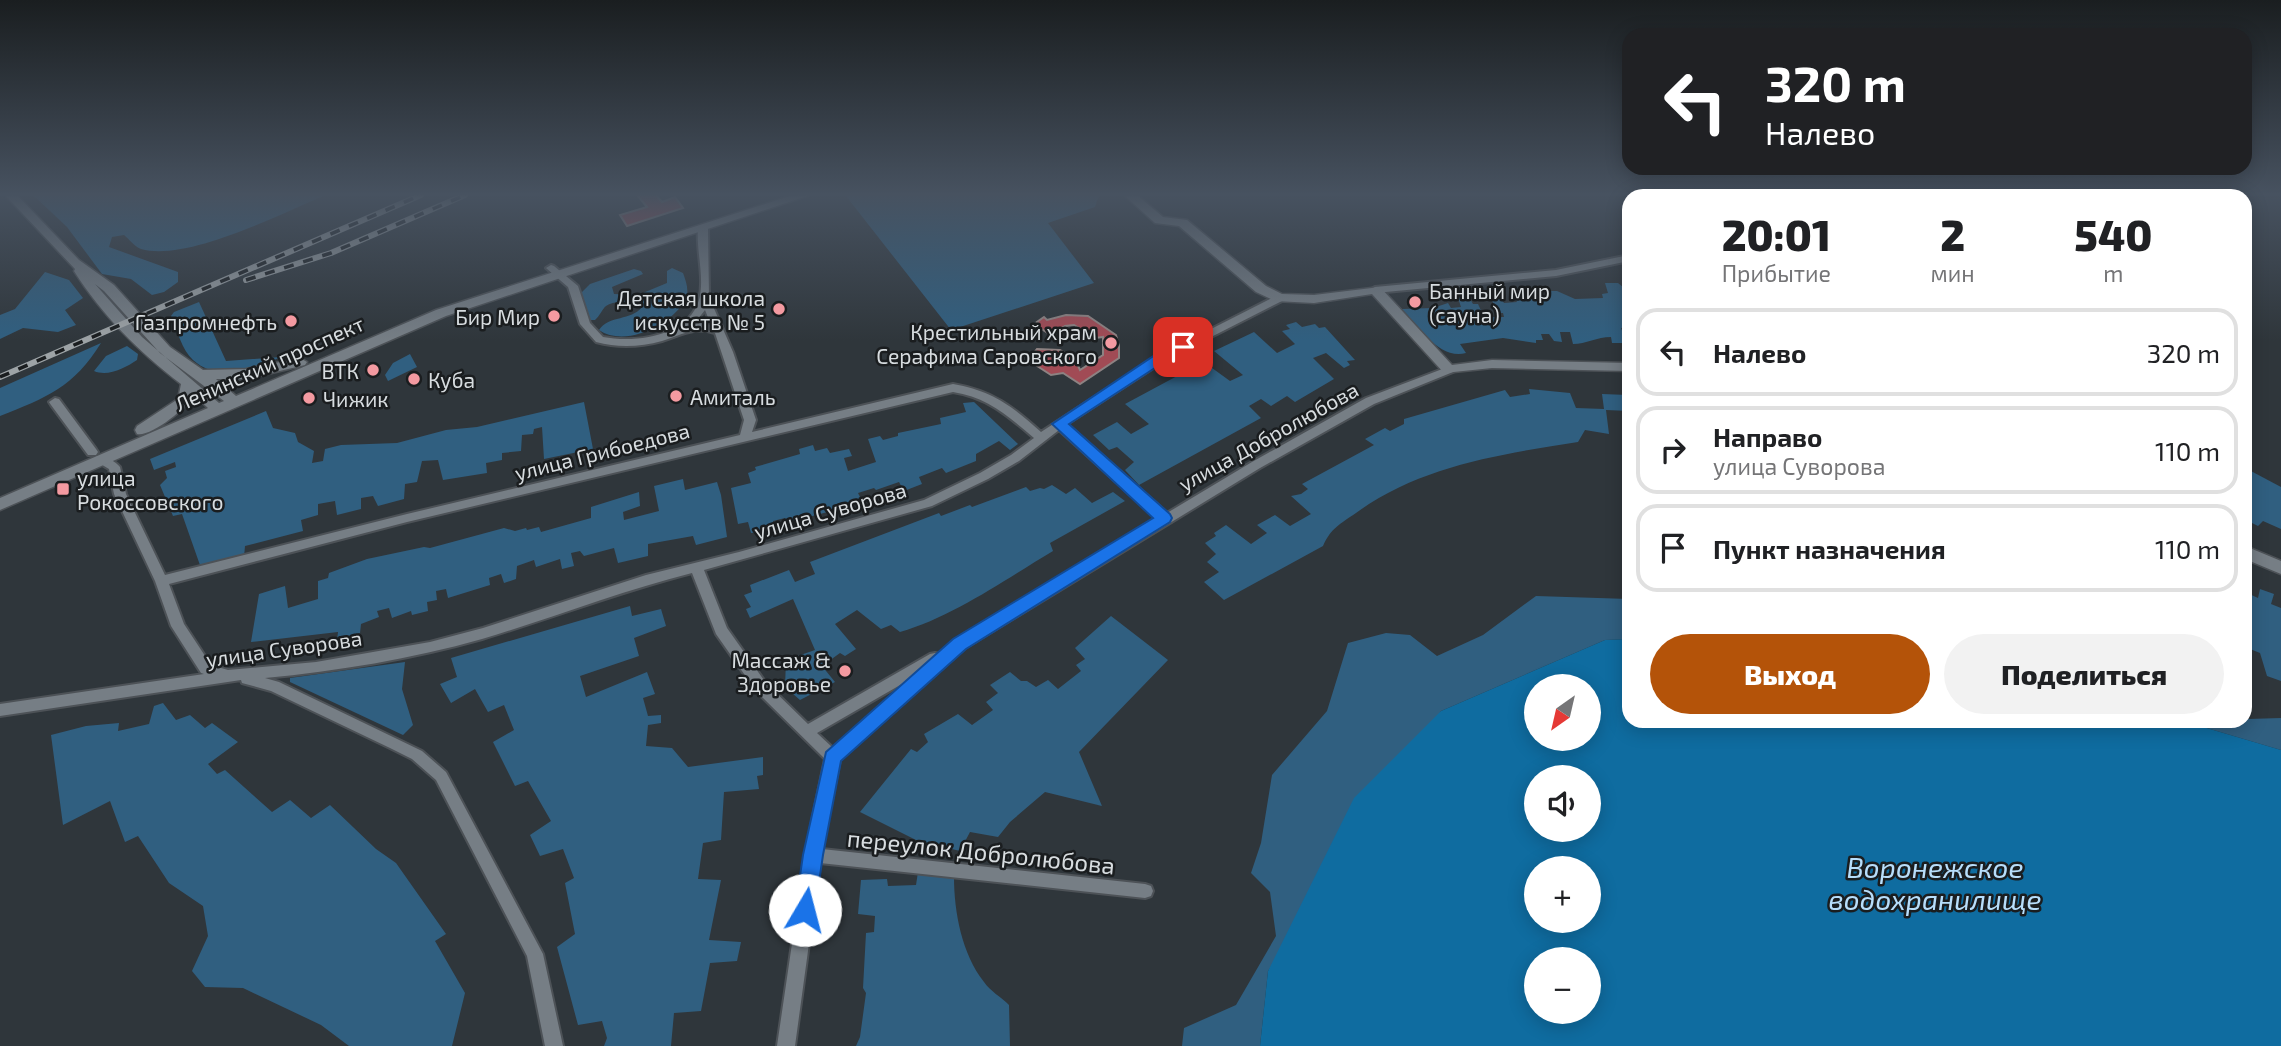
<!DOCTYPE html>
<html lang="ru">
<meta charset="utf-8">
<style>
body{margin:0;font-family:"Exo 2",sans-serif;background:#f2f2f2;color:#202124;height:100vh;display:flex;flex-direction:column;font-size:26px;white-space:nowrap}
*{box-sizing:border-box;margin:0}
p{font-size:23px;color:#757577}
.icon{flex:none;width:38px;height:38px;fill:none;stroke:currentColor;stroke-width:2;stroke-linecap:round;stroke-linejoin:round}
.map{position:relative;flex:1;overflow:hidden}
.side{position:absolute;left:1622px;top:189px;width:630px;height:539px;display:flex;flex-direction:column;background:#fff;border-radius:21px;box-shadow:0 4px 18px #0003}
.side>*{flex:none}
.top-card{position:absolute;left:1622px;top:28px;width:630px;height:147px;border-radius:21px;box-shadow:0 4px 18px #0003;background:#202124;color:#fff;overflow:hidden}
.needle{width:46px;rotate:214deg}
.tools{position:absolute;left:1524px;top:674px;display:grid;gap:14px}
.tools a{display:grid;place-items:center;width:77px;height:77px;border-radius:50%;background:#fff;box-shadow:0 4px 18px #0003;font-size:35px}
.pin{position:absolute;display:grid;place-items:center;width:60px;height:60px;color:#fff;margin:-30px;border-radius:14px;box-shadow:0 4px 10px #0006}
.me{position:absolute;width:77px;margin:-38px;rotate:8deg;stroke-linejoin:round;filter:drop-shadow(0 0 5px #0008)}
.turn{display:flex;align-items:center;gap:24px;height:147px;padding:0 28px;font-size:32px}
.turn .icon{width:91px;height:91px;stroke-width:2.5}
.turn b{display:block;font-size:49px;line-height:60px}
.eta{display:flex;justify-content:space-evenly;align-items:center;height:119px;text-align:center}
.eta b{font-size:42px;font-weight:800;line-height:49px}
.cta{display:flex;gap:14px;margin-top:auto;padding:14px 28px}
.cta a{flex:1;height:80px;border-radius:42px;background:#b45309;color:#fff;font-size:28px;font-weight:800;line-height:80px;text-align:center}
.cta a+a{background:#f2f2f2;color:#202124}
ul{padding:0;list-style:none}
li{display:flex;align-items:center;gap:21px;height:88px;margin:0 14px 10px;padding:0 14px;border:4px solid #e0e0e0;border-radius:21px}
li div{flex:1}
li b{display:block;font-size:26px}
li em{font-style:normal}
.map>svg:first-child{display:block}
</style>
<div class="map">
<svg width="2281" height="1046" viewBox="0 0 2281 1046">
<rect width="100%" height="100%" fill="#2f363b"/>
<path fill="#305f80" d="M33,195H326C282,213 187,262 141,249C135,247 129,239 124,235L112,237L109,247L178,272V282L164,292L152,295L131,279L102,274L67,227Z
M851,195H1099L1095,207L1048,223L1094,283L951,330L846,196Z
M672,268L683,273C686,281 690,292 685,300C672,325 625,348 599,330C609,315 631,321 642,307C633,302 615,299 606,306C602,309 600,316 595,320H590L580,294L590,284L634,269L641,271L643,274L612,287L614,294L638,295L667,283V271Z
M45,272L69,280L83,298L65,310L76,325L58,332L23,328L0,339V315L15,309Z
M1605,283H1618L1629,292V327L1621,328L1627,343H1612L1611,337C1597,337 1586,344 1573,344L1570,332H1560L1562,342L1554,341L1549,334H1541L1543,340H1536V343L1503,338L1460,344L1466,353C1439,360 1419,327 1402,309L1433,308L1448,303L1451,308L1461,307L1458,298L1469,297L1473,304H1478L1484,317H1504L1503,313H1497L1491,297H1500L1504,303L1517,302L1511,290L1525,288L1530,298L1547,295L1546,291H1557L1575,299L1603,298L1602,294L1608,293Z
M199,302L226,361L281,357C255,369 218,383 193,360C182,350 177,330 171,316L174,312Z
M1296,322L1302,327L1315,324L1319,328L1325,327L1355,360L1347,361L1350,365L1344,368L1326,353L1313,358L1334,379L1295,402L1287,396L1271,406L1261,399L1249,406L1261,418L1139,485L1125,470L1134,462L1117,447L1109,450L1093,435L1117,422L1131,434L1149,424L1125,404L1179,375L1177,371L1201,360L1230,381L1243,375L1214,351L1254,332L1277,353L1295,344L1282,331L1290,329L1286,325Z
M101,343C74,387 46,398 0,416V388Z
M127,346L138,354L137,360C125,368 108,377 94,371L106,356Z
M410,354L417,367L388,381L385,375L393,363Z
M1529,389L1570,393L1576,408L1604,409L1602,394L1628,395L1629,411L1606,410L1609,434L1585,430L1578,442C1501,454 1420,466 1356,513C1340,524 1331,528 1323,546L1224,600L1204,582L1219,572L1207,562L1216,554L1205,543L1216,536L1214,533L1226,525L1251,544L1267,533L1257,525L1275,515L1290,526L1311,514L1291,496L1301,494L1308,489L1302,484L1374,445L1365,439L1385,428L1390,431L1404,424V419L1505,390L1510,397L1530,394Z
M584,402L593,449L544,459L542,427L534,429L533,434L522,435L521,451L502,453V460L486,463L487,473L443,480L438,460L422,461L417,482L405,484L404,499L378,506L373,496L361,498V509L337,515L335,501L318,504V515L301,520L303,531L245,546L244,557L201,568L182,514L173,516L160,485L167,478L165,471L176,467L175,462L154,470L150,459L266,411L273,428L295,433L298,442L314,451L312,463L323,461L325,449L341,445L397,443L446,430L477,427Z
M974,402L1018,444L1010,450L999,441L976,454V461L946,473L942,468L919,477L922,484L904,491L899,482L876,490L874,488L858,493L862,501L854,505L786,523L785,518L773,521L774,529L751,533L748,522L738,524L731,488L751,483L748,473L756,470L755,467L800,454L799,449L813,445L815,451L827,448L830,453L849,449L852,456L844,458L848,471L876,462L868,439L880,436L883,440L898,436V433L941,424L940,418L966,412L963,403Z
M2249,470L2281,487V529L2263,521L2258,526L2250,522L2245,529V473Z
M683,479L685,490L717,482L721,495L727,537L696,545L693,536L648,544V556L618,563L614,548L584,556L580,551L571,553L574,566L562,569L560,559L536,567L534,560L517,566L516,579L504,583L501,574L489,578L490,585L448,598L446,589L436,591L437,600L427,602L428,611L412,615L411,611L392,618L389,608L377,611L379,617L361,624L360,633L337,641L338,632L251,642L259,594L285,586L288,608L318,599V581L328,578L329,573L367,559L424,547L430,548L504,528L515,531L526,528L527,530L539,527L541,532L591,518V507L639,492L640,506L623,512L624,520L659,511L654,486Z
M1052,485L1066,494L1075,488L1092,503L1113,492L1125,501L1050,543L1053,551C1006,579 953,617 900,632L891,625L881,629L857,610L835,624L856,649L845,656L840,653L822,666L835,682L800,700L785,687L786,660L815,650L793,599L750,618L746,609L751,607L744,595L752,592L750,585L789,570L795,582L815,574L810,562L939,513L941,516L970,505L972,507L1026,487L1030,491L1040,488L1044,489Z
M2260,589L2274,594L2271,604L2281,608V681L2267,676L2260,653L2245,647V592L2258,598Z
M1536,596L1629,599V639L1605,640L1441,711L1268,971L1260,1046H1182L1184,1028L1236,1005L1276,936L1270,892L1251,873L1261,843L1272,775L1327,711L1348,643L1386,633L1410,635L1437,656L1483,635Z
M630,606L632,616L661,609L666,626L634,638L639,656L580,676L586,697L647,672L655,694L643,698L648,716L661,715V723L648,725L646,746L672,748L688,767L763,757V775L757,776L759,789L724,792L721,840L703,843L698,879L721,880L709,940L741,942L737,961L710,963L701,1011L674,1013L671,1046H604L607,1038L602,1021L578,1025L557,947L575,934L565,883L574,878L563,849L540,856L530,835L551,821L528,781L515,786L493,742L514,730L504,705L488,712L475,689L451,703L440,684L457,677L451,658Z
M1111,616L1168,660L1079,752L1102,806L1045,792L1010,822L998,837L970,832L960,851L916,840L860,812L911,749L917,752L928,742L924,734L958,714L972,725L993,710L986,702L998,693L990,685L1010,672L1021,681H1027L1036,687L1048,680L1058,689L1081,671L1076,665L1085,659L1075,648Z
M405,662L402,689L413,725L403,735L290,682V678Z
M163,703L176,720L190,715L205,728L212,723L238,742L208,764L217,774L225,770L272,812L290,800L311,818L330,805L376,849L396,863L446,934L435,941L465,993L452,1046H349L321,1025L243,988L205,987L192,971L208,936L203,906L169,883L138,836L125,842L110,801L63,825L51,735L86,726L119,723L118,731L149,724L154,706Z
M2281,718V750L2183,721Z
M918,872L954,877C954,912 962,954 984,982C990,991 1001,997 1009,1005L1010,1046H856L860,1037L866,993L863,988L866,933L874,932L875,916L858,914L861,880L887,879L888,886L916,885Z"/>
<path fill="#0f6ca0" fill-rule="evenodd" d="M1629,639V721H2183L2281,750V1046H1260L1268,971L1354,798L1441,711L1605,640ZM1536,686H1589V738H1536ZM1536,777H1589V830H1536ZM1536,868H1589V920H1536ZM1536,959H1589V1012H1536Z"/>
<path fill="#a14b55" stroke="#8d8282" stroke-width="2" d="M637,195H656L662,202L675,197L683,208L627,226L620,215L647,207Z
M1066,315L1088,316L1116,335L1119,346V358L1080,384L1063,373L1051,375L1028,360L1037,349L1060,350L1075,359L1080,370L1103,355V337L1095,338L1074,325L1065,326L1051,335L1037,326L1039,324L1037,322L1044,317L1047,320Z"/>
<g fill="none" stroke-linecap="round" stroke-linejoin="round">
<defs>
<path id="street" d="M1873,195H1885L1886,196H1874Z
M703,225L708,228L709,297L733,352L756,420L752,432L953,384C993,391 1012,406 1041,432L1156,357L1276,296H1284V300L1164,361L1067,424L1167,513L1252,462L1366,398L1445,368H1453L1454,370L1453,372L1374,404L1260,468L965,648L840,760L822,849L1145,884L1151,886L1153,891L1151,896L1145,898L820,863L795,1046H777L805,855L825,759L756,691L716,634L692,573C621,591 552,618 482,639C411,659 338,671 265,678L279,682L422,751L446,772L543,954L563,1046H545L527,956L436,780L412,759L390,748L271,691L242,683L241,680L0,716V704L204,674L201,673L171,626L155,581L114,494L109,469L94,460L96,457C103,455 115,461 120,467L126,494L165,575L407,514L740,435L744,420L715,333C693,326 682,335 662,341C640,347 618,348 596,342L580,324L568,287L546,268L551,265L554,266L578,286L590,323L603,337C635,343 688,337 699,300C705,278 696,251 698,228ZM705,310L711,325L704,323L694,324ZM953,392C987,397 1008,416 1034,438L1011,455L980,473L924,500L739,552L646,575L483,628L430,642L316,662L228,670L211,665L184,624L169,584L407,522ZM1059,430L1157,519L955,640L940,654L935,653L930,654L808,724L766,683L727,628L704,570L932,506L988,479L1019,461ZM914,677L833,748L817,733Z
M1629,255V261L1556,276L1375,293L1370,290L1375,287L1556,270Z
M55,398L59,399L96,449L98,452L96,455H88L51,405L49,402Z"/>
<path id="secondary" d="M5,195H17L79,260L114,285L170,347L203,370L246,369L300,358L307,362L305,365L246,379H216L236,396L436,310L793,195H810L446,316L0,510V498L208,408L193,394C188,408 151,437 137,434L135,430L137,426L178,399L181,384C139,352 102,315 74,271L75,269ZM95,284L104,291L160,353L224,401L219,403L142,337Z
M1124,195H1137L1163,217L1187,220L1266,286L1282,294L1314,295L1380,287L1452,365L1492,360L1629,363V371L1492,368L1444,373L1372,294L1314,303L1275,301L1256,292L1179,226L1155,223Z
M2245,546L2281,561V574L2245,559Z"/>
</defs>
<use href="#street" stroke="#4d5257" stroke-width="4"/>
<use href="#secondary" stroke="#4d5257" stroke-width="3"/>
<use href="#street" fill="#767e85" fill-rule="evenodd"/>
<use href="#secondary" fill="#767e85" fill-rule="evenodd"/>
<defs>
<path id="rail" d="M246,280L331,253L465,195
M0,377L421,195"/>
</defs>
<use href="#rail" stroke="#9da3a6" stroke-width="6"/>
<use href="#rail" stroke="#1a1d1f" stroke-width="3.5" stroke-dasharray="10" stroke-linecap="butt"/>
</g>
<linearGradient id="sky" x2="0" y2="1"><stop stop-color="#1a1e20"/><stop offset="0.57" stop-color="#475260"/><stop offset="1" stop-color="#475260" stop-opacity="0"/></linearGradient>
<rect width="2281" height="341" fill="url(#sky)"/>
<path fill="#1a73e8" stroke="#114b97" stroke-width="2" d="M1183,343L1190,347L1188,350L1164,362L1069,424L1170,514L1172,518L1170,522L966,649L841,761L823,855L815,910L812,917L805,920L798,917L795,910L803,855L826,752L953,639L1153,518L1052,424L1155,355Z"/>
<g fill="#f49aa1" stroke="#1a1d1f" stroke-width="2.5">
<circle cx="1415" cy="302" r="7"/>
<circle cx="779" cy="309" r="7"/>
<circle cx="554" cy="316" r="7"/>
<circle cx="291" cy="321" r="7"/>
<circle cx="1111" cy="343" r="7"/>
<circle cx="373" cy="370" r="7"/>
<circle cx="414" cy="379" r="7"/>
<circle cx="676" cy="396" r="7"/>
<circle cx="309" cy="398" r="7"/>
<rect x="56" y="482" width="14" height="14" rx="3.5"/>
<circle cx="845" cy="671" r="7"/>
</g>
<g text-anchor="middle" dominant-baseline="central" stroke-width="5" stroke-linejoin="round" paint-order="stroke">
<g font-size="21" fill="#d7dcdf" stroke="#1a1d1f" text-anchor="end">
<text x="1429" y="290" text-anchor="start">Банный мир<tspan x="1429" dy="24">(сауна)</tspan></text>
<text x="765" y="297">Детская школа<tspan x="765" dy="24">искусств № 5</tspan></text>
<text x="540" y="316">Бир Мир</text>
<text x="277" y="321">Газпромнефть</text>
<text x="1097" y="331">Крестильный храм<tspan x="1097" dy="24">Серафима Саровского</tspan></text>
<text x="359" y="370">ВТК</text>
<text x="428" y="379" text-anchor="start">Куба</text>
<text x="690" y="396" text-anchor="start">Амиталь</text>
<text x="323" y="398" text-anchor="start">Чижик</text>
<text x="77" y="477" text-anchor="start">улица<tspan x="77" dy="24">Рокоссовского</tspan></text>
<text x="831" y="659">Массаж &amp;<tspan x="831" dy="24">Здоровье</tspan></text>
</g>
<g font-size="21" fill="#d7dcdf" stroke="#1a1d1f">
<text transform="translate(269 363) rotate(-24)">Ленинский проспект</text>
<text transform="translate(1268 436) rotate(-29)">улица Добролюбова</text>
<text transform="translate(602 451) rotate(-14)">улица Грибоедова</text>
<text transform="translate(830 510) rotate(-16)">улица Суворова</text>
<text transform="translate(284 648) rotate(-8)">улица Суворова</text>
</g>
<g font-size="24" fill="#d7dcdf" stroke="#1a1d1f">
<text transform="translate(981 851) rotate(6)">переулок Добролюбова</text>
</g>
<g font-size="28" font-style="italic" fill="#b7defb" stroke="#1a1d1f">
<text x="1935" y="867">Воронежское<tspan x="1935" dy="32">водохранилище</tspan></text>
</g>
</g>
</svg>
<div class="tools">
<a><svg class="needle" viewBox="-14 -14 28 28"><path d="M0-13l5 13h-10z" fill="#e53935"/><path d="M0 13l5-13h-10z" fill="#757577"/></svg></a>
<a><svg class="icon" aria-label="sound" viewBox="0 0 24 24"><path d="M4 9h4l5-4v14l-5-4H4zM17 9q2 3 0 6"/></svg></a>
<a>+</a>
<a>−</a>
</div>
<div class="pin" style="left:1183px;top:347px;background:#d93025"><svg class="icon" aria-label="arrive" viewBox="0 0 24 24"><path d="M6 21V4h12l-3 4 3 4H6"/></svg></div>
<svg class="me" style="left:805px;top:910px" viewBox="-20 -20 40 40"><circle r="19" fill="#fff"/><path d="M0-13L10 11 0 6-10 11z" fill="#1a73e8"/></svg>
<div class="top-card">
<div class="turn"><svg class="icon" aria-label="left" viewBox="0 0 24 24"><path d="M17 20v-9H6M10 6l-5 5 5 5"/></svg><div><b>320 m</b>Налево</div></div>
</div>
<section class="side">
<div class="eta">
<div><b>20:01</b><p>Прибытие</p></div>
<div><b>2</b><p>мин</p></div>
<div><b>540</b><p>m</p></div>
</div>
<ul>
<li><svg class="icon" aria-label="left" viewBox="0 0 24 24"><path d="M17 20v-9H6M10 6l-5 5 5 5"/></svg><div><b>Налево</b></div><em>320 m</em></li>
<li><svg class="icon" aria-label="right" viewBox="0 0 24 24"><path d="M7 20v-9h11M14 6l5 5-5 5"/></svg><div><b>Направо</b><p>улица Суворова</p></div><em>110 m</em></li>
<li><svg class="icon" aria-label="arrive" viewBox="0 0 24 24"><path d="M6 21V4h12l-3 4 3 4H6"/></svg><div><b>Пункт назначения</b></div><em>110 m</em></li>
</ul>
<div class="cta"><a>Выход</a><a>Поделиться</a></div>
</section>
</div>
